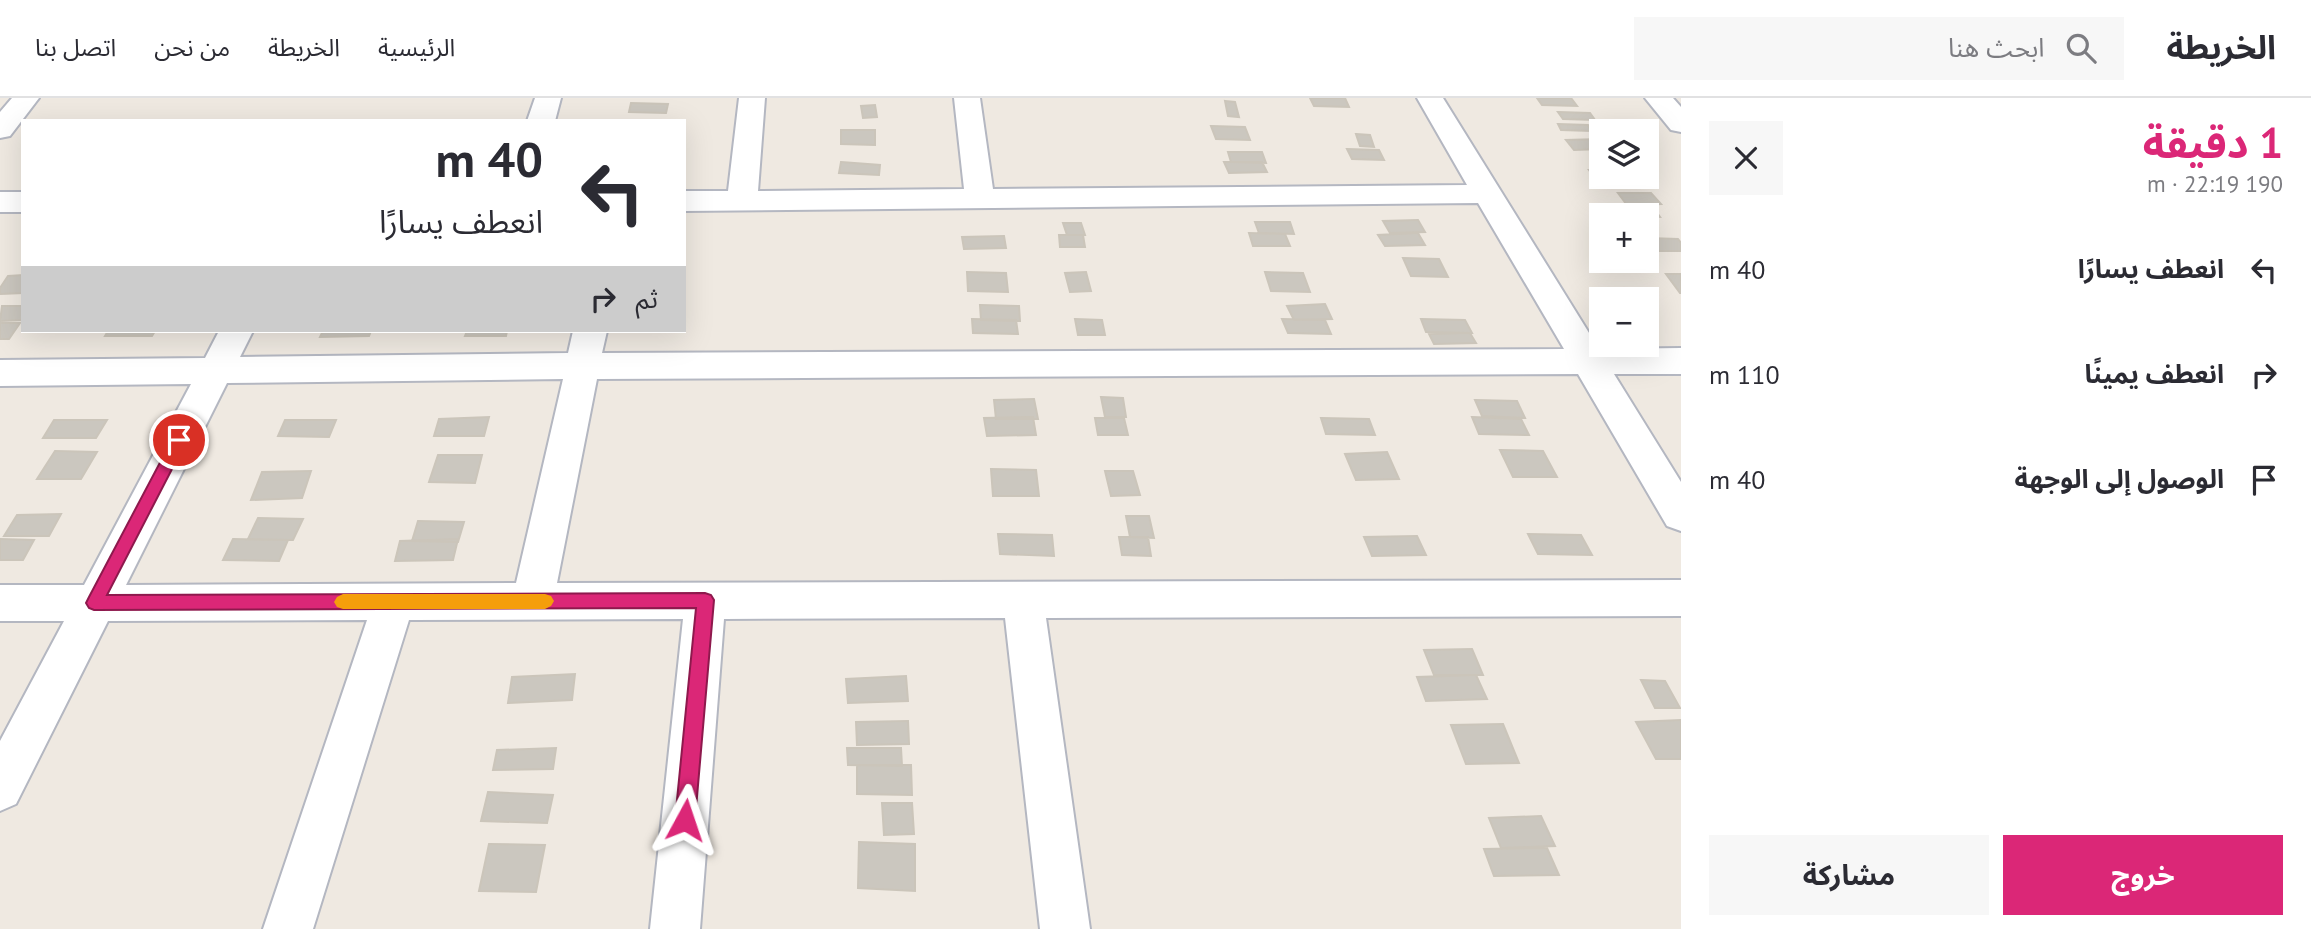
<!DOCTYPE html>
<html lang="ar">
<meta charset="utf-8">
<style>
body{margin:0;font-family:"PT Sans","Noto Sans Arabic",sans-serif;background:#f7f7f7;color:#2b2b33;direction:rtl;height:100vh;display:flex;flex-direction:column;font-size:26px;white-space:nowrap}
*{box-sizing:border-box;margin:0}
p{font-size:23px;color:#7c7c81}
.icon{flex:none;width:38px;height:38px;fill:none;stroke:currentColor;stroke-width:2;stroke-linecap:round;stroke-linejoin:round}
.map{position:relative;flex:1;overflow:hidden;direction:ltr}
.details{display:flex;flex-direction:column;background:#fff;width:630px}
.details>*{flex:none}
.top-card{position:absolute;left:21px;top:21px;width:665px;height:214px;border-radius:0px;box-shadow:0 7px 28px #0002;direction:rtl;background:#fff;color:#2b2b33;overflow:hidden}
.fabs{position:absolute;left:1589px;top:21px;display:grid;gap:14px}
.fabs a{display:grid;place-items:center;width:70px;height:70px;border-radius:0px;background:#fff;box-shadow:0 7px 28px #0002;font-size:35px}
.pin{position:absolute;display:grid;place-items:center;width:60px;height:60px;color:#fff;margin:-30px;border:4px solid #fff;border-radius:50%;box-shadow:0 2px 7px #0007}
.me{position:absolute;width:77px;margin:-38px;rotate:5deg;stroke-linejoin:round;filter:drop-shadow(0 0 5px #0008)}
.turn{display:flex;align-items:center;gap:24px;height:147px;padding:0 28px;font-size:32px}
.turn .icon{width:91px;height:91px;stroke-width:2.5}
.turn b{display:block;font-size:49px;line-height:60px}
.then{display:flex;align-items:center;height:66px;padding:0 28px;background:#0003;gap:14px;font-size:26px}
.round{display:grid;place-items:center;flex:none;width:74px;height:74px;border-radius:0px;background:#f7f7f7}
.head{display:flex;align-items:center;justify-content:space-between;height:119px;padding:0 28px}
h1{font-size:42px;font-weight:700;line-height:52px;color:#db2777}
.primary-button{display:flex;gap:14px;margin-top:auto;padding:14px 28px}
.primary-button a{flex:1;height:80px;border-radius:0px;background:#db2777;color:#fff;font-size:28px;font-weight:700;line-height:80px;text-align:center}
.primary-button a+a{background:#f7f7f7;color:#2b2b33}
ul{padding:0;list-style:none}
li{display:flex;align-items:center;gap:21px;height:105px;padding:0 28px}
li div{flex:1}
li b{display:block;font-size:26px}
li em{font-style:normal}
header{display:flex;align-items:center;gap:42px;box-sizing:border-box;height:98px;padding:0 35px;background:#fff;border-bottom:2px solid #e1e1e2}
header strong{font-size:33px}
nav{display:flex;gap:38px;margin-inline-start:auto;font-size:24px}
.search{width:490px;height:63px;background:#f7f7f7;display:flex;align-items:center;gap:18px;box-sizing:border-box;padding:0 24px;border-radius:0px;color:#7c7c81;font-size:26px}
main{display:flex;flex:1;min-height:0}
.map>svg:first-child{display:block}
</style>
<header>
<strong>الخريطة</strong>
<div class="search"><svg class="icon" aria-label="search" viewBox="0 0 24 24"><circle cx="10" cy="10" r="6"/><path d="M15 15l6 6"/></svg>ابحث هنا</div>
<nav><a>الرئيسية</a><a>الخريطة</a><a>من نحن</a><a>اتصل بنا</a></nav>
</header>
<main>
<section class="details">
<div class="head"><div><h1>1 دقيقة</h1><p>190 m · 22:19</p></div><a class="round"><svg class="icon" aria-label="close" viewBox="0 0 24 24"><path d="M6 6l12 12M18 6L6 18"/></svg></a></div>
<ul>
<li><svg class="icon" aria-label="left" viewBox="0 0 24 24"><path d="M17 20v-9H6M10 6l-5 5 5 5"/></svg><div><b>انعطف يسارًا</b></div><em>40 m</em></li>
<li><svg class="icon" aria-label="right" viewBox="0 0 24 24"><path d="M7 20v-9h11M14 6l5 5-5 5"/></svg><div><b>انعطف يمينًا</b></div><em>110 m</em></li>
<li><svg class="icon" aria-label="arrive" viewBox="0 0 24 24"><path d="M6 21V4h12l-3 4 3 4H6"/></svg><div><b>الوصول إلى الوجهة</b></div><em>40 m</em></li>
</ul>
<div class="primary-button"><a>خروج</a><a>مشاركة</a></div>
</section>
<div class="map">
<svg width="1681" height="831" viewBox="0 0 1681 831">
<rect width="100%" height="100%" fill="#efe9e1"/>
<path fill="#cbc7bf" stroke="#cbc5ba" stroke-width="2" d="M1310,0H1345L1349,9L1314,8Z
M1537,0H1571L1577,8L1542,7Z
M1225,3L1235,4L1239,19L1228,18Z
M631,5L668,6L666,15L629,14Z
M875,7L877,19L863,20L861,8Z
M1558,14L1590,15L1595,22L1563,21Z
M1558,26L1588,27L1591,33L1561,32Z
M1211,28L1245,29L1250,42L1216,41Z
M841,32H875V47L841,46Z
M1356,36L1370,37L1374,49L1360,48Z
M1601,41V51L1574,52L1566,42Z
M1347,51L1379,52L1384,62L1352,61Z
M1228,54H1262L1266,65L1231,64Z
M841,64L880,67L879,77L839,75Z
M1224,64H1262L1267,74L1229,75Z
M1589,72H1601V79H1629L1635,86L1600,87Z
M1618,95H1651L1661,106L1627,107Z
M1618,108H1652L1660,119L1624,117Z
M1418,122L1425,134L1390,135L1383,123Z
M1255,124H1290L1294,136L1259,135Z
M1063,125H1081L1085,137H1067Z
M1249,135L1285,136L1290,148H1253Z
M1418,135L1425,147L1385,148L1378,137Z
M1059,137H1083L1085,149H1060Z
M1004,138L1006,150L964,151L962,139Z
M1647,140L1678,141L1681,145V153H1649Z
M1403,160L1439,161L1448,179L1411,178Z
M967,174L1006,175L1008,194L968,193Z
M1086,174L1091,193L1070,194L1065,175Z
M1265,174L1303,175L1310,194L1271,193Z
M1666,176H1681V195H1680Z
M23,177V195L0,196V190L8,178Z
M1325,206L1332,221L1294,222L1287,208Z
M980,207L1019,208L1020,223L981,222Z
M2,208H23V222L0,223Z
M972,221L1016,222L1018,236L973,235Z
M1075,221L1102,222L1105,237H1078Z
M1282,221L1325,222L1331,236L1288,235Z
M1421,221L1465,222L1472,235L1426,234Z
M0,225H20L9,241H0Z
M108,233H155L152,238H105Z
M323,233H371L369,238L320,239Z
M467,233H507L506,238H465Z
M1470,235L1476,245L1434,246L1429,236Z
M1101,299L1123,300L1126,319H1105Z
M1034,301L1038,321H996L994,302Z
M1475,302L1517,303L1525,320L1482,318Z
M489,319L484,338H434L439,321Z
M1033,319L1036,337L987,338L984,320Z
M1472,319L1521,321L1529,337L1479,336Z
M1095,320H1124L1128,337H1098Z
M1321,320L1369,321L1375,337L1326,336Z
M54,322H107L96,340H43Z
M285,322H336L329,339L278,338Z
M1500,352L1543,353L1557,379H1513Z
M55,353L97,354L81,381H37Z
M1387,354L1399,381L1356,382L1345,356Z
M438,357H482L475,385L429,384Z
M991,371L1036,372L1039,398H993Z
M311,373L302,400L251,402L262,374Z
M1105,373H1133L1140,397L1111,398Z
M61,416L49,438H4L17,417Z
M1126,418H1149L1154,440L1130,439Z
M258,420L303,421L293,442L248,441Z
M418,423L464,424L458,444L412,443Z
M998,436L1052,437L1054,458L1000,456Z
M1528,436L1581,437L1592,457L1538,456Z
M1417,438L1426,457L1372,458L1364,439Z
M1119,439H1148L1151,458L1122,457Z
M0,441L34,442L23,462H0Z
M233,441L288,442L279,463L223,462Z
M458,441L453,462L395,463L400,443Z
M1472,551L1483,577H1434L1424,552Z
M575,576L572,602L508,605L512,579Z
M1476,577L1487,601L1426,603L1417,579Z
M906,578L908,603L848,605L846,581Z
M1641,582L1665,583L1680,610H1655Z
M1681,622V661H1656L1636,624Z
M908,623L909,646L857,647L856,624Z
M1503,626L1519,665L1466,666L1451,627Z
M556,650L553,671L493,672L497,652Z
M847,650H901L902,668L848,667Z
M857,667H911L912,697L857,696Z
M488,694L553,697L547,725L481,723Z
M882,705H912L914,736L884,737Z
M1541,718L1555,748L1501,750L1489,720Z
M859,744L915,746V793L858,790Z
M489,746L545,747L536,794L479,793Z
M1547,750L1559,777L1494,778L1484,751Z"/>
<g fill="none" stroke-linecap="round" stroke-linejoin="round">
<defs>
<path id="minor" d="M12,0H39L10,38L0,40V14Z
M535,0H561L555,23H527Z
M739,0H765L758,93L964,91L954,0H980L993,91L1467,87L1417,0H1443L1599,251L1681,250V276H1614L1681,384V433L1667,428L1578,276L597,281L557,485L1681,482V518L1046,520L1090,831H1040L1005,520L724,521L700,831H650L683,521L409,522L313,831H263L367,522L108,523L16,706L0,713V643L64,523H0V487H84L191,286L0,288V262L205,260L219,233H253L240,259L568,255L573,233H607L602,255L1564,251L1478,105L684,113V93H728ZM563,281L516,485L126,487L227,285Z
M1645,0H1673L1681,9V34L1671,32Z
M0,94H23V114H0Z"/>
</defs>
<use href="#minor" stroke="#b4b7c1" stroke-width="4"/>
<use href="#minor" fill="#fff" fill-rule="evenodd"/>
</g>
<path fill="#db2777" stroke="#8e194d" stroke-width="2" d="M179,336L187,342L107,497L705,495L711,497L714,502L695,722L692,728L685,731L678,728L675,722L696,510L94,512L89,510L86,505L89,499L174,338Z"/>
<path fill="#f59e0b" d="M343,496H545L551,498L554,503L551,508L545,511H343L337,509L334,504L337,499Z"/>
</svg>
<div class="fabs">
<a><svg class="icon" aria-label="layers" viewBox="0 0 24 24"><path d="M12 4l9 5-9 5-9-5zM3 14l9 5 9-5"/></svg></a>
<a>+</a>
<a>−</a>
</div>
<div class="pin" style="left:179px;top:342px;background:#d93025"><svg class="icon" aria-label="arrive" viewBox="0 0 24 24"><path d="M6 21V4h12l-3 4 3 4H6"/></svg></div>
<svg class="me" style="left:685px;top:722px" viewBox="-20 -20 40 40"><path d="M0-17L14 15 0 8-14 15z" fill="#db2777" stroke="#fff" stroke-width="4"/></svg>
<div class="top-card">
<div class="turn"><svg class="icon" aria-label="left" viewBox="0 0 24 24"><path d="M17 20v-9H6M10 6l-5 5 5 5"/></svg><div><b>40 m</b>انعطف يسارًا</div></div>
<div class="then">ثم<svg class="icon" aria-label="right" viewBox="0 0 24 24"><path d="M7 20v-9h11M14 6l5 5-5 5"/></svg></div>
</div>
</div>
</main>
